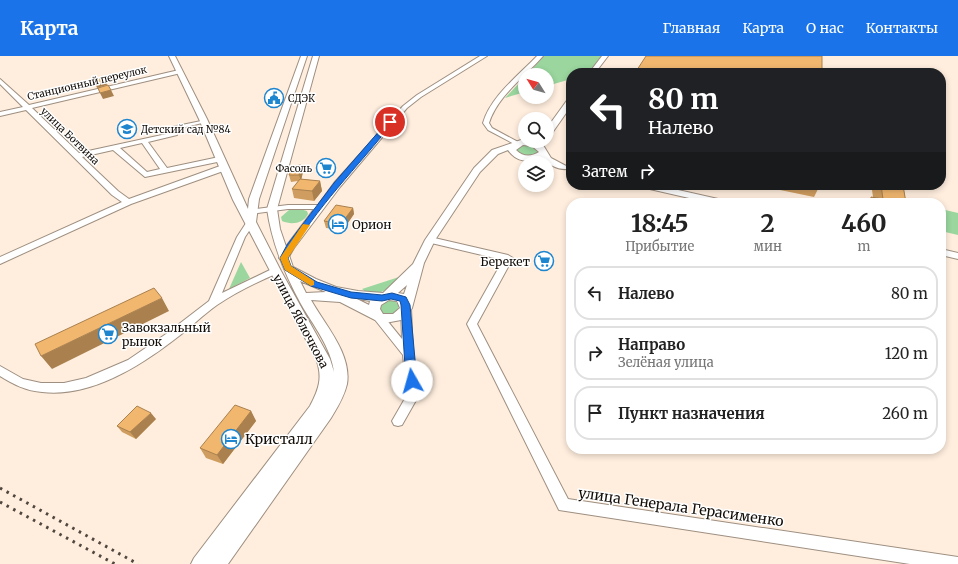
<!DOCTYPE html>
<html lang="ru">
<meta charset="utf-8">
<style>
body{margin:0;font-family:Merriweather,serif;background:#f2f2f2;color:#222;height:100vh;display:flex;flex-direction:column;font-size:15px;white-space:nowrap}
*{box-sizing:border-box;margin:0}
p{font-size:13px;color:#767676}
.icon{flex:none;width:22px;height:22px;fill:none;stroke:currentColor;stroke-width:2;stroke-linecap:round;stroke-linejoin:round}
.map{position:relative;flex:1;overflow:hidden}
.sheet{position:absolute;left:566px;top:142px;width:380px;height:256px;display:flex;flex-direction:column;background:#fff;border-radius:16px;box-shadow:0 2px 6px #0003}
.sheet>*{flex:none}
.guide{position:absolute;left:566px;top:12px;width:380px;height:122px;border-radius:16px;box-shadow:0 2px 6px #0003;background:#202124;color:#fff;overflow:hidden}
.needle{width:26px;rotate:307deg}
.fabs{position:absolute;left:518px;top:12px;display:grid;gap:8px}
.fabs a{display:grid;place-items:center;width:36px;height:36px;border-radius:50%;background:#fff;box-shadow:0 2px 6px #0003;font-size:20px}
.pin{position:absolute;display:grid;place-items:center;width:34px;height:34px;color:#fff;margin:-17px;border:2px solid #fff;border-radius:50%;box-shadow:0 1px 4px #0007}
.me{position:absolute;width:44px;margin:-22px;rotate:353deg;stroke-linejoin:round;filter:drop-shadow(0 0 3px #0008)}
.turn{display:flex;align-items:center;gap:14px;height:84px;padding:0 16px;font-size:18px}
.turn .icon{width:52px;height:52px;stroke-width:2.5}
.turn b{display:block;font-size:28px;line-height:34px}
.then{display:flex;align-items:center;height:38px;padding:0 16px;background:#0003;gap:8px;font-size:15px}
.eta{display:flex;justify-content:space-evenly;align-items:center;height:68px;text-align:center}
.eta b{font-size:24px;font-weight:700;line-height:28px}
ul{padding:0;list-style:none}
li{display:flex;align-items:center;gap:12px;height:54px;margin:0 8px 6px;padding:0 8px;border:2px solid #e0e0e0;border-radius:16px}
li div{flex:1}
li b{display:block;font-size:15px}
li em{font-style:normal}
header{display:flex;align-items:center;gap:24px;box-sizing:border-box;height:56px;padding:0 20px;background:#1a73e8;color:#fff}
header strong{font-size:19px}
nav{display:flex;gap:22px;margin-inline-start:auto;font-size:14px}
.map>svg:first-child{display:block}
</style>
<header>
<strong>Карта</strong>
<nav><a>Главная</a><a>Карта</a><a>О нас</a><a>Контакты</a></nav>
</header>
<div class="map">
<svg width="958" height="508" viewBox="0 0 958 508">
<rect width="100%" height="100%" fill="#ffeede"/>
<path fill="#9ad69e" d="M544,0H601L589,17H571V23L547,30V19H527Z
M525,21V36L505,42Z
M524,89L535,91L538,96C531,103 524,100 516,96L519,90Z
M296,152L307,155L308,158C303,168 291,169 282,165L281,161L289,154Z
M941,153L958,157V179L941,175Z
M241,206L250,222L229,233Z
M399,221C393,232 374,244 362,233Z
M387,244L395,245L399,250L397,255L390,259L382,258L378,253L380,248Z"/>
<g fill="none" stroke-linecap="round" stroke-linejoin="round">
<defs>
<path id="minor" d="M480,0H487L421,41L407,52L340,131L294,192L287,204H281L279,202L287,189L314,153H288L251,158H248V154L288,149H318L334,127L403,50L417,39Z
M537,0H543C525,21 498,39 489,67L492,72L520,87L521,88L518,90L488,74L483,67C491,40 518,20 537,0Z
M179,14L182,16L181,17L32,52L79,97L171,77L172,71L206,64V66L178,73L177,79L148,86L167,112L219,101L223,103L222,105L145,121L113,94L82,101L118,135L129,143L220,110H226V114L131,148L0,208V201L122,146L112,139L26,54L0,60V56L23,51L0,28V23L29,49ZM142,87L160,113L147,116L120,92Z
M251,163L255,166L245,181L222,237L272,213H278L280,215L278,217C257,226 236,236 217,249C203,259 192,270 179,280C142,309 91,342 42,336C26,335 13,328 0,320V310L23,323L41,327H64L86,322L128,304L166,278L209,245L237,181L248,164Z
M430,181L508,199L513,202L477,268L568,443L958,501V508H910L559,454L467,268L503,204L427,186L426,184L427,182Z
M406,248L411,252L413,298L419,339L402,369L398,370L394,369L392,365L407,339L403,299L372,260L377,256L381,257L402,283L401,252Z"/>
<path id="major" d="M169,0H175L207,63L248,153L249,143L301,0H307L259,143L256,166L281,215L330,303L334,316C331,291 313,269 301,248C284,217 272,187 267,153L313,0H319L277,153L280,173L293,211L316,223L336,231L358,235L383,237L413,208L425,184L474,112L492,94L521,84L535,85L543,89L551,102L568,111L567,113C559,114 546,108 542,101C530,108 516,106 508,94L498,98L480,116L435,184L424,207L412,252L407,260L401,264L385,267L375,264L340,246L311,244C325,269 352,298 347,328C344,341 337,352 331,362L228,508H191L194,502L310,350C319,333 323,321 316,303L233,144L199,63ZM523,89L532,90L539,96C531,101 523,101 516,94ZM300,225L326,236L306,237ZM407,229L404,238L398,237ZM357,243H358L370,245L369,249ZM389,244L397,245L400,252L393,258H383L380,253L381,249Z
M602,0H608L595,17H589Z
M568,43H571V50L550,80H547V72Z
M639,129H656L727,145L729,147H711L641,131Z
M941,193L958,197V203L941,199Z"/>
</defs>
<use href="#minor" stroke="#9e8f80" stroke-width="2"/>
<use href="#major" stroke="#9e8f80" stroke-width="2"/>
<use href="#minor" fill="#fff" fill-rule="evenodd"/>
<use href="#major" fill="#fff" fill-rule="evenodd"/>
<path stroke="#50473f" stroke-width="3" stroke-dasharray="2.5 5" stroke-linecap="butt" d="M0,432L138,508
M0,446L115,508"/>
</g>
<path fill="#cf9d5f" d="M303,116L301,123L320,125L322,135L314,145L294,142L292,133L298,125L291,126L289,119Z
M756,129H820L814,141Z
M875,129H903L906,147H868L871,141H873L872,134Z
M353,152L354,158L343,174L326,172L324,165Z
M251,355L256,365L223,408L206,402L200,392Z
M156,363L136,383L122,376L117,370Z"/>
<path fill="#a9804e" d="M106,26L107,29L97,32L96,29Z
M111,34L114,40L103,43L100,37Z
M301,109L303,116L301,125L299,119Z
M320,125L322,135L314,145L312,135Z
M353,152L354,158L343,174L341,168Z
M162,242L169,255L52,313L41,300Z
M251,355L256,365L223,408L217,399Z
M151,357L156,363L136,383L130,376Z"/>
<path fill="#f1b76f" stroke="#a9804e" d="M646,0H822V17H635Z
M103,22L106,26L96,29L93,24Z
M108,29L111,34L100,37L98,32Z
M301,109L299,119H289L292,110Z
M300,123L320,125L312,135L292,133Z
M881,129H903L906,147H872L871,141L883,143Z
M336,149L353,152L341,168L324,165Z
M154,232L162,242L41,300L35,288Z
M235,349L251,355L217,399L200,392Z
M137,350L151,357L130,376L117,370Z"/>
<path fill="#1a73e8" stroke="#114b97" d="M388,65L393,66C359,110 314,153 288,202L291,210L317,226L351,236L382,239L392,237L406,241L410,249L417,325L412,329L406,325L401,249L400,245L391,243L382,245L351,242L311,230L285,214L280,202L287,189L334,127Z"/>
<path fill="#f59e0b" d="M303,168L310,169L288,202L291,210L314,225V229L311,230L285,214L280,202Z"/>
<defs>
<symbol id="civic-ring" viewBox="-11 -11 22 22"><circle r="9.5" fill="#fff" stroke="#1e85cf" stroke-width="1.5"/><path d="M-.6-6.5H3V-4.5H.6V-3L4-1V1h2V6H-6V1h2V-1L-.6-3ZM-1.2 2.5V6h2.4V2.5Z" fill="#1e85cf"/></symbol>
<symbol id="school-ring" viewBox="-11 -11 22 22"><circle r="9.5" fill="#fff" stroke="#1e85cf" stroke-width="1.5"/><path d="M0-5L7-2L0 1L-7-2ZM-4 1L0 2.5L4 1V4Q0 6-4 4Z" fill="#1e85cf"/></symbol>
<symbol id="supermarket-ring" viewBox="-11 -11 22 22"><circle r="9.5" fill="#fff" stroke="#1e85cf" stroke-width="1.5"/><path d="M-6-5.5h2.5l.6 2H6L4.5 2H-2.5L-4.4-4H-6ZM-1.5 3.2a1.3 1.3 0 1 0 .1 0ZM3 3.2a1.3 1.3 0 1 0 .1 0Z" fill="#1e85cf"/></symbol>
<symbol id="hotel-ring" viewBox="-11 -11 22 22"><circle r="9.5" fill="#fff" stroke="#1e85cf" stroke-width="1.5"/><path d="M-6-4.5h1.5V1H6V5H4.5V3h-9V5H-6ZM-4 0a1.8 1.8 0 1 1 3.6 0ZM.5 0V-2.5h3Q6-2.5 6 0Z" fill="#1e85cf"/></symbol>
</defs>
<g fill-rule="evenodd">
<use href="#civic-ring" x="263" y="31" width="22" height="22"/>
<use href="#school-ring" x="116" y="62" width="22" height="22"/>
<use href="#supermarket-ring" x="315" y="101" width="22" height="22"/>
<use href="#hotel-ring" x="327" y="157" width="22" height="22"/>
<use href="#supermarket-ring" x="533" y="194" width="22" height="22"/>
<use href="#supermarket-ring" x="97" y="267" width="22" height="22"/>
<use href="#hotel-ring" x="220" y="372" width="22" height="22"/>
</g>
<g text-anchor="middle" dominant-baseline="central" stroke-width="3" stroke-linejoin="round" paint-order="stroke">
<g font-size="10" fill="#130d08" stroke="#fff">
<text transform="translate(87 27) rotate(-13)">Станционный переулок</text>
<text transform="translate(70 80) rotate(44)">улица Ботвина</text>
</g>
<g font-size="10" fill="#130d08" stroke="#fff" text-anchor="start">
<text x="288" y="42">СДЭК</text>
<text x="141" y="73">Детский сад №84</text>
<text x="312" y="112" text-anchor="end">Фасоль</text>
</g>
<g font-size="12" fill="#130d08" stroke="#fff" text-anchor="start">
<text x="352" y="168">Орион</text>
<text x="530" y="205" text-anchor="end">Берекет</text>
<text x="122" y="271">Завокзальный<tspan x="122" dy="14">рынок</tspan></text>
</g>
<g font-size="12" fill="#130d08" stroke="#fff">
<text transform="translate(301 265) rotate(62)">улица Яблочкова</text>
</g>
<g font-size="14" fill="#130d08" stroke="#fff" text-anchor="start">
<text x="245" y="383">Кристалл</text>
</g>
<g font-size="14" fill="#130d08" stroke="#fff">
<text transform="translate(681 451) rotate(8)">улица Генерала Герасименко</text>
</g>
</g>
</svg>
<div class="fabs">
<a><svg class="needle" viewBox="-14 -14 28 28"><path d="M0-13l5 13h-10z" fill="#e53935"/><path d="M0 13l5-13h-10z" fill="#767676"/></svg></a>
<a><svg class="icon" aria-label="search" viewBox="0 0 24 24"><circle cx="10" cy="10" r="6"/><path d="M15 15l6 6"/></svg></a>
<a><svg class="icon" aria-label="layers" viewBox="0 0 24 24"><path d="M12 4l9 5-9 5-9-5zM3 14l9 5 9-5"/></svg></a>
</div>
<div class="pin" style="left:390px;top:66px;background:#d93025"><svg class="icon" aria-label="arrive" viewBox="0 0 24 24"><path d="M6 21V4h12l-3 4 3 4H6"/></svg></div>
<svg class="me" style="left:412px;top:325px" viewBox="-20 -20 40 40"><circle r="19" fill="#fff"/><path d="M0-13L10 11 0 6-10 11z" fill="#1a73e8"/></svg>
<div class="guide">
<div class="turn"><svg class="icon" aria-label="left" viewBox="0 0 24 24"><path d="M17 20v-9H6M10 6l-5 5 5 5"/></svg><div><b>80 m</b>Налево</div></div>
<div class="then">Затем<svg class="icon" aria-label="right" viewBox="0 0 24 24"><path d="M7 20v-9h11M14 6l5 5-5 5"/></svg></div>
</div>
<section class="sheet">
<div class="eta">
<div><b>18:45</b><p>Прибытие</p></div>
<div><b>2</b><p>мин</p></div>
<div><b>460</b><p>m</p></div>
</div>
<ul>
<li><svg class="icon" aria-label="left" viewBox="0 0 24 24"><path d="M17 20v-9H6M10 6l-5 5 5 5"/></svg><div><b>Налево</b></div><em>80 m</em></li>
<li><svg class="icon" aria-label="right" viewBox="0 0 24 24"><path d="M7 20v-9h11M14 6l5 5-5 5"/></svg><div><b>Направо</b><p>Зелёная улица</p></div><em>120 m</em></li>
<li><svg class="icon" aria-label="arrive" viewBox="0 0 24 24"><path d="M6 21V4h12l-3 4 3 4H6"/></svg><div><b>Пункт назначения</b></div><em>260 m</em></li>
</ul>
</section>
</div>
